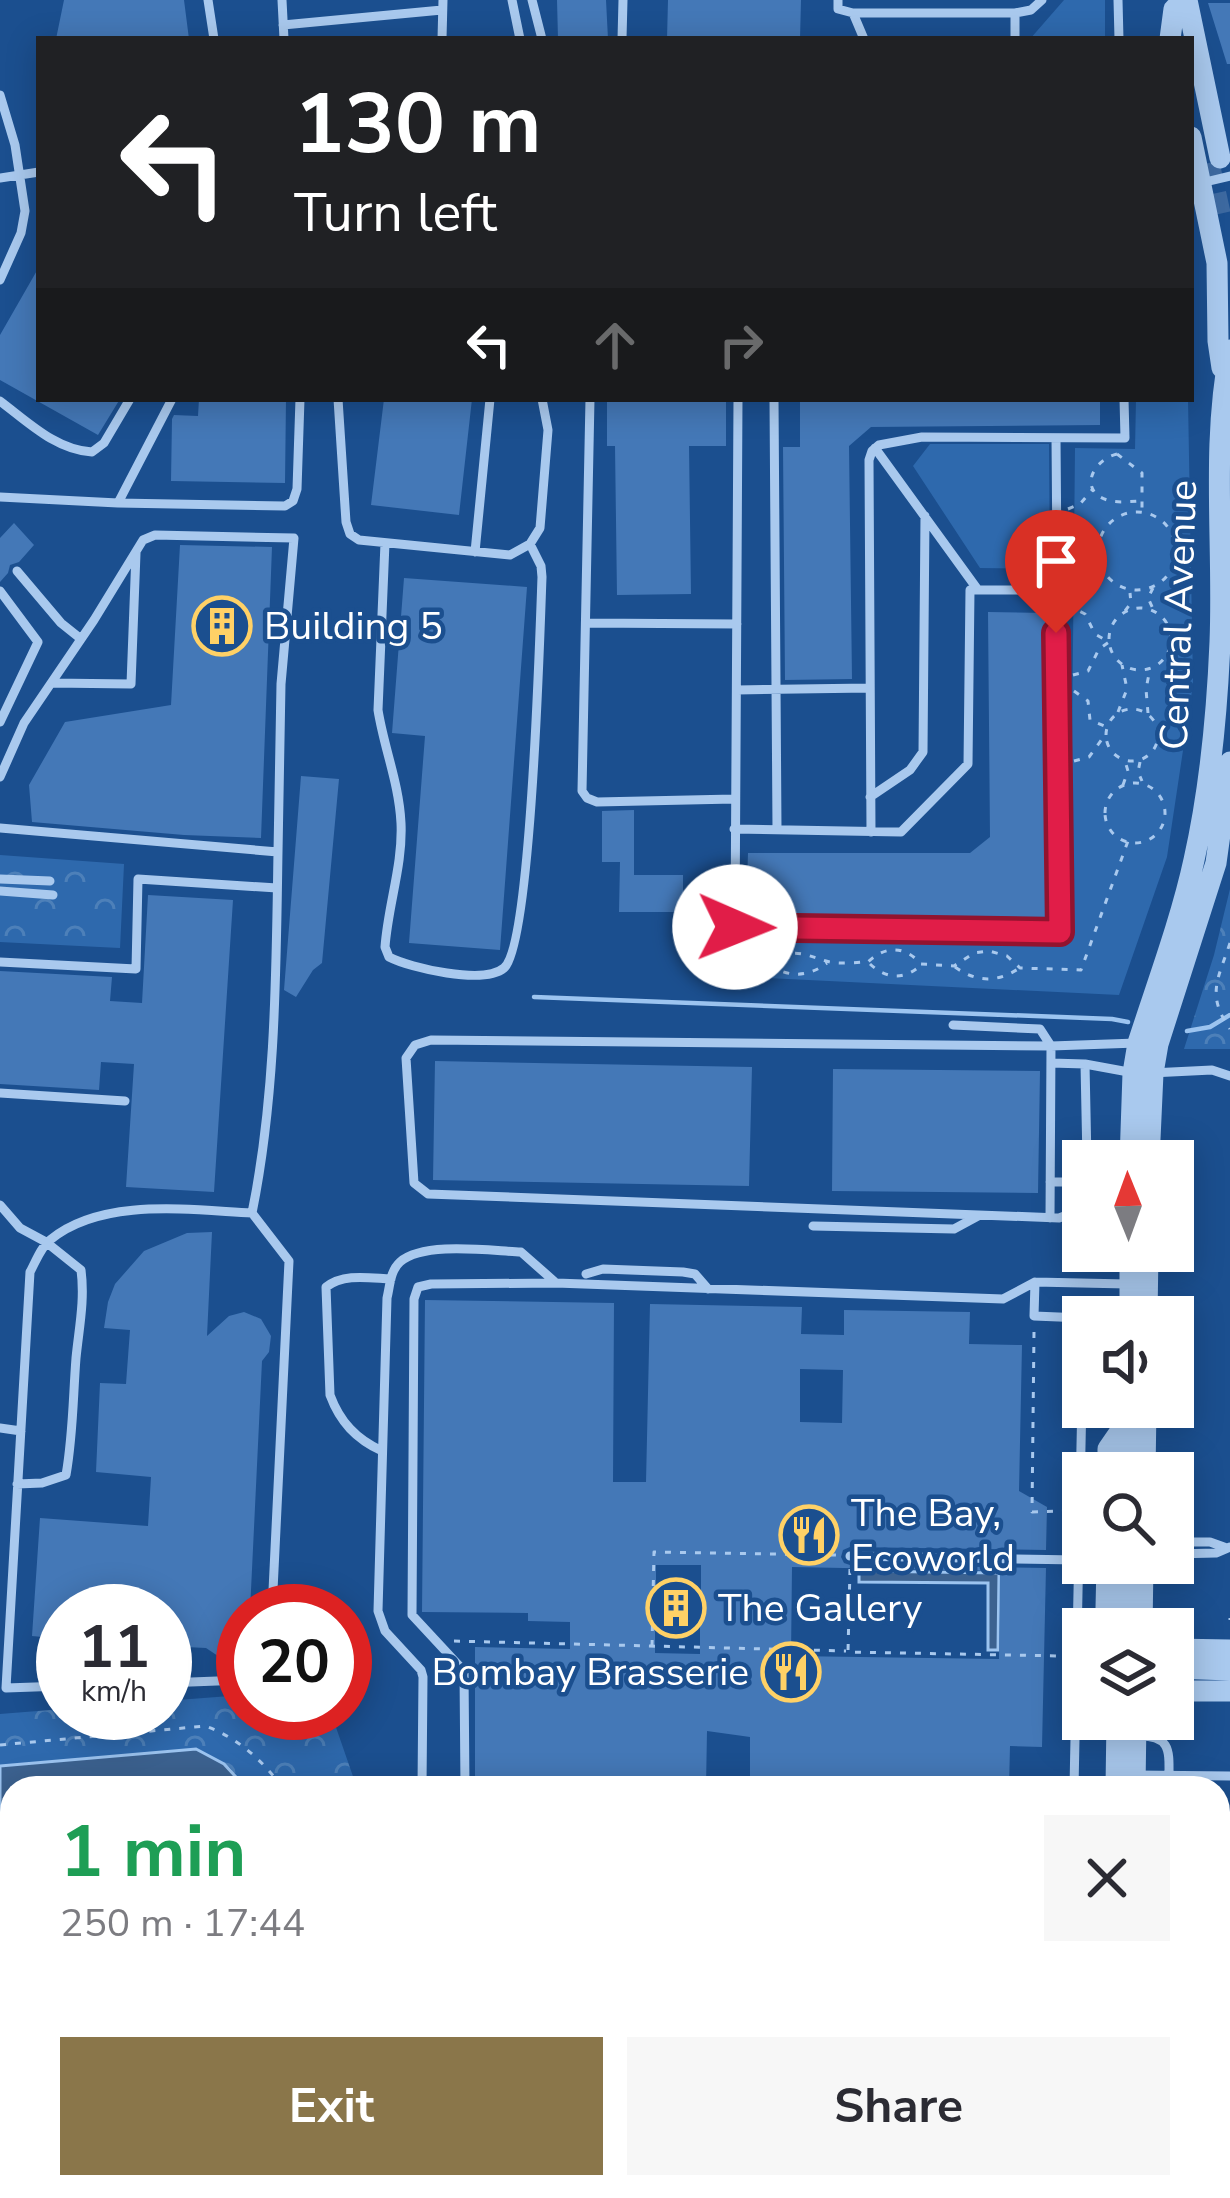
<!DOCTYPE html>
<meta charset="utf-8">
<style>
body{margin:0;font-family:"Nunito Sans",sans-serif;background:#f7f7f7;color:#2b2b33;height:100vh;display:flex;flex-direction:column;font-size:45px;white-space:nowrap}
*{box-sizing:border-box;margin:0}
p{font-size:39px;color:#7c7c81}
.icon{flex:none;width:66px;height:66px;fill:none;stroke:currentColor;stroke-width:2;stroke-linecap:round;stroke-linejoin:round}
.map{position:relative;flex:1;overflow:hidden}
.drawer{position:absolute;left:0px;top:1776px;width:1230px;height:423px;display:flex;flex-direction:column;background:#fff;border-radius:36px 36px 0 0;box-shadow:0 6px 30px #0003}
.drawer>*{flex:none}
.banner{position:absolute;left:36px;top:36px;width:1158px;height:366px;border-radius:0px;box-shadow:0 6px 30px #0003;background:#202124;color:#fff;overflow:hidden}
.needle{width:78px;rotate:359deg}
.buttons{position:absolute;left:1062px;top:1140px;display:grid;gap:24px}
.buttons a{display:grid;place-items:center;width:132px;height:132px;border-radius:0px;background:#fff;box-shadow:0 6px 30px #0003;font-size:60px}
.speed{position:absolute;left:36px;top:1584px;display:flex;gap:24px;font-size:60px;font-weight:700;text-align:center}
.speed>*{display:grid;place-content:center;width:156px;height:156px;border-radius:50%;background:#fff;box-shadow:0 6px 30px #0003;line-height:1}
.speed small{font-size:30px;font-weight:400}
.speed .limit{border:18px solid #d22;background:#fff;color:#111}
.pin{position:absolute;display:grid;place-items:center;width:102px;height:102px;color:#fff;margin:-123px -51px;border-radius:50% 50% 50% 0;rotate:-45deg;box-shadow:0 0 12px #0007}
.pin .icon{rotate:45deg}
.me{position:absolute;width:132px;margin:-66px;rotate:91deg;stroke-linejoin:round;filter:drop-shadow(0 0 9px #0008)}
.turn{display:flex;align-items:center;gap:42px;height:252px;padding:0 60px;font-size:54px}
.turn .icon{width:156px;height:156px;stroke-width:2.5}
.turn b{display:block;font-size:84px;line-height:102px}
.lanes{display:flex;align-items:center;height:114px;padding:0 60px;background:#0003;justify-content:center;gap:60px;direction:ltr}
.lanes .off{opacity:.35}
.round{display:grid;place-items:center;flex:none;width:126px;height:126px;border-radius:0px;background:#f7f7f7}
.head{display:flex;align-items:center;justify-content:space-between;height:204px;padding:0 60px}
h1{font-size:72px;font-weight:700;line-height:90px;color:#1e9e55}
.action{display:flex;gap:24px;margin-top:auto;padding:24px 60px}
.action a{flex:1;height:138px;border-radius:0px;background:#8a764a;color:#fff;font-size:48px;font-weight:700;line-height:138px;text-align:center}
.action a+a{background:#f7f7f7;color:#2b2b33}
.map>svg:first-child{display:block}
</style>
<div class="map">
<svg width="1230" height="2198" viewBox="0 0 1230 2198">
<defs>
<pattern id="grass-tufts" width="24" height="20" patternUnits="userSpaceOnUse" patternTransform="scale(3)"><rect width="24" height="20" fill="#2e69ad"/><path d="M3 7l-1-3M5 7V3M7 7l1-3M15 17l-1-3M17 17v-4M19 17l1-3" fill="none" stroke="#4d80b9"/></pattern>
<pattern id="forest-crowns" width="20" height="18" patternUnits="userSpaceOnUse" patternTransform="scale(3)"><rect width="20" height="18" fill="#2e69ad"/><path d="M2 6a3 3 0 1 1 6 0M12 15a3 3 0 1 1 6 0" fill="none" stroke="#4d80b9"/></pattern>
</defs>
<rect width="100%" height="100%" fill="#1b4f8f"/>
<path fill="url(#grass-tufts)" d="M746,2187H1047L1078,2198H745Z"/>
<path fill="url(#forest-crowns)" d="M0,855L124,864L120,948L0,942Z
M1230,889V1049H1184L1214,955Z
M243,1695V1713H331L357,1788H12V2187H277L273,2198H0V1714L63,1709V1713H165V1701Z"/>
<path fill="#2e69ad" d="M1064,0H1105V39H1030Z
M1136,399H1188L1193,684L1167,857L1119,995L703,975L702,940L1070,939L1075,448L1135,449Z
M930,444H1049L1050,569L980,568L913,466Z"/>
<path fill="#3c6290" stroke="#9cc4f0" stroke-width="3" d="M859,1571L999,1573L998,1650H988V1583L859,1582Z
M196,1749L224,1764L246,1788H12V2187H236L233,2198H0V1766Z"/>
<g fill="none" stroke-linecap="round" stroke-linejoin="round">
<path stroke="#9cc4f0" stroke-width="4.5" d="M534,997L1112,1019L1128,1022
M1187,1031L1210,1027L1230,1015"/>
</g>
<path fill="#4478b7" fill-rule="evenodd" d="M64,0H184L189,39H56Z
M557,0H606L608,39H558Z
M668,0H801L800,39H667Z
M1208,3H1230V64H1227Z
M39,267V399H120L98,435L0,380V335Z
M199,399H286L285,483L171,481L172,419L174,415L198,416Z
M384,399H472L459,515L371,505Z
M607,399H726V446H689L691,594L617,595L615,446H607Z
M800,399H1100V425L871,427L849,446L852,679L785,680L783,447H800Z
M14,523L34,545L19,562L10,565L8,573L0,582V538Z
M180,545L272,547L261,838L184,835L32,822L29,785L65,722L171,705Z
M404,578L527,587L500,950L409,943L425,736L392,733Z
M988,612L1048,613L1050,919L746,913L748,853H970L990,837Z
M301,776L339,779L322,963L313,970L296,997L284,990Z
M634,810V875H683V912H619L620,862H602V811Z
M148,895L233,900L214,1192L126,1187L134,1064L101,1062L99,1090L0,1084V971L112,977L110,1001L142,1003Z
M435,1061L752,1067L749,1186L433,1180Z
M833,1069L1040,1071L1038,1193L832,1191Z
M212,1232L207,1336L229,1316L244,1312L261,1319L271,1336L269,1352L262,1361L250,1611H243V1650L235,1655L218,1656L206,1648L165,1646V1611H63V1639L32,1636L40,1518L148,1526L151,1477L96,1472L100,1383L126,1384L130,1330L104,1328L108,1302L115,1284L144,1251L187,1233Z
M425,1300L614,1303L613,1482H646L650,1304L802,1307L801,1334L844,1335V1310L970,1312L969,1344L1022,1345L1019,1491L1047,1507L1046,1550L850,1547L843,1550L841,1557L844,1563L850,1565L1046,1568L1042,1747L1010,1746L1009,1788H754L755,1781H750V1737L707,1731L706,1788H475V1647L570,1649V1622L528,1621V1613L422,1612ZM800,1369L843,1370L842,1423L800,1422ZM656,1565H701V1593L656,1592ZM792,1567L1000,1571L999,1659L791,1656ZM655,1623L700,1624V1654L655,1653Z"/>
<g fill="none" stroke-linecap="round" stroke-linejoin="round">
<path stroke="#3d69a0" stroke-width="21" stroke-dasharray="21 10" stroke-linecap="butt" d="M1209,163L1222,222"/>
<path stroke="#a9c9ee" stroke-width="3" stroke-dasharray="6 9" stroke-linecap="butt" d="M1117,454C1090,461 1078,494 1111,501C1121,503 1133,501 1142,501
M1117,454L1142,473V510
M1068,509L1080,504L1092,490
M1098 551a39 39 0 1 1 78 0a39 39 0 1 1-78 0Z
M1069,527L1083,531L1098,542
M1068,588L1088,576L1098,557
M1153,588L1148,598L1154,611
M1109 639a31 31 0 1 1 62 0a31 31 0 1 1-62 0Z
M1125,611L1131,603L1130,593
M1073,675L1088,671L1099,649L1109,642L1095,634L1085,614L1073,608
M1074,691L1088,701L1090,720L1107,727
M1106 735a26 26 0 1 1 52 0a26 26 0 1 1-52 0Z
M1118,712L1127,689L1122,665
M1148,713L1146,689L1150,669
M1074,761L1089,757L1105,735
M1140,762L1138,772L1142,781
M1105 813a30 30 0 1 1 60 0a30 30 0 1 1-60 0Z
M1123,785L1128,771L1125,761
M1230,943C1218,979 1206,995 1230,1029
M767,963C792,948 801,953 826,961C839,965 855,962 868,962C886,945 905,946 921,964L954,966L974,953L989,951L1007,956L1020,968L1081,970L1128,841
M870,964C886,979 904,980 920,966
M770,965C789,978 809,977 827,963
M955,967C976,982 996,983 1018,969
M1034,1332L1032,1512L1063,1511
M850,1569L848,1652L1062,1656
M1230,1618V1620
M454,1641L846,1651
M652,1646L654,1552L836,1555
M0,1745L205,1726C237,1737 262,1760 283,1788
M248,2198L251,2187"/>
<path stroke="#a9c9ee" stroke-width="9" d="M208,0L214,39
M282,0L284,39
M512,0L520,39
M532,0L542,39
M838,0V9L853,13H1015L1031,10L1042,0
M1118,0L1119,39
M853,13L864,39
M1015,13V39
M283,25L442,10
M442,39L443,0
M622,39L623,0
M0,95L15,145L25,211L21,233L0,280
M0,178L39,172
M1201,183L1230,176
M338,399L346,522L350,534L359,540L510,555L530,544L540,528L548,430L542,399
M590,399L582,791L587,798L597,802L734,799
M738,399L735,927L1060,932L1056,438
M774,399L777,828
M0,401C28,422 56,450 92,452L104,443L130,399
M875,448L978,590
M0,497L118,503L285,506L293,501L297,489L300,399
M118,503L172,399
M385,543L378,710C384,748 399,783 401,823C403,865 388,905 385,947L389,957C410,968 484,985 504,968C531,946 540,630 542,577L541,566L530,544
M475,552L490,399
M17,571L61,623L81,639
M586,623L737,624
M52,683L131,684L136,553
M737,690L869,688
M0,722L38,642L0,591
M0,777L24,723L94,620L143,540L155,535L294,538L281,684L278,852
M870,797L910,770L923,752L925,516
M0,828L278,852C276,972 276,1095 252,1213
M734,829L901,832L968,764L970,590H1056
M871,832L869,460L872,451L879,445L922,437L1125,438L1124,399
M0,879L50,881
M0,891L53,895
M0,962L136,969L138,879L277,888
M953,1025L1040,1029L1051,1046L1050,1218
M1051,1063L1085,1064L1134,1073
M1085,1064L1087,1161
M1151,1073L1212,1070L1230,1076
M0,1093L125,1101
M1050,1182H1083
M1083,1203L1075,1212L1059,1218L428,1194L414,1183L406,1058L415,1045L431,1040L1051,1046L1137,1043
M0,1205L20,1228L46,1242L81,1270C85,1300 79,1328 76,1358C73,1397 73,1436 66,1475L42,1483L17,1484
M813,1226L954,1229L978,1216
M586,1274L603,1269L683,1272L695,1274L708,1289
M1035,1282L1034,1316L1083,1318
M1092,1407L1129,1409
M0,1428L21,1431
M382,1451C356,1439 340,1422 330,1395L326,1287C344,1273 369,1278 391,1279
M1173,1542H1210L1224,1547
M1173,1554L1216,1553L1230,1547
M850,1556L1078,1560
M165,1683L243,1680
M63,1686L6,1688L30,1272C36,1261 41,1247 50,1240C102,1197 190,1210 252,1213L289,1261L272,1611
M1136,1736C1176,1734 1168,1756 1169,1788
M1135,1775L1230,1776
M422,1788L423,1677L421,1670L385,1631L378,1611L387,1298C390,1286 390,1271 400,1262C424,1241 491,1251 521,1252L555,1282
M465,1788L464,1671L412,1615L414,1299L418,1287L431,1284L556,1283L1003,1299L1035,1282L1127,1284
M1074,1788L1083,1348
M1218,2009H1230
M687,2198L688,2187
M729,2198L730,2187
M1171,2198L1175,2187"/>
<path stroke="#a9c9ee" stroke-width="12" d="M293,2198L297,2187
M441,2198V2187
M554,2198L555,2187
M638,2198L639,2187"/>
<path stroke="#a9c9ee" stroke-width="21" d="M1187,0L1220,158
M1170,39L1174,9
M1191,137L1217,263L1218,341L1222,368
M1130,1161L1133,1073L1138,1043C1157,984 1181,920 1194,860C1210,789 1217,714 1220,642C1224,545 1211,446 1230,350
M1149,1161L1153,1073L1158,1044L1216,863L1230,762
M1130,1317V1251
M1147,1317L1148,1251
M1108,1473V1449L1128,1420
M1127,1473L1129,1407
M1145,1473L1146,1407
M1106,1608L1107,1563
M1125,1629L1126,1563
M1142,1629L1143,1563
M1173,1649L1230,1650
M1173,1668L1230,1670
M1182,1691H1230
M1116,1788L1117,1719
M1135,1788L1136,1719
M1218,2119L1230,2124"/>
</g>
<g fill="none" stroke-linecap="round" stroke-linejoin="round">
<defs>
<path id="route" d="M735,927L1060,932L1056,633"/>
</defs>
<use href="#route" stroke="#92132f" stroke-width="30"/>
<use href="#route" stroke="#e11d48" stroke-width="21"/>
</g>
<defs>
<symbol id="building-ring" viewBox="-11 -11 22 22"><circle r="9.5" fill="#1b4f8f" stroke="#ffd166" stroke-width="1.5"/><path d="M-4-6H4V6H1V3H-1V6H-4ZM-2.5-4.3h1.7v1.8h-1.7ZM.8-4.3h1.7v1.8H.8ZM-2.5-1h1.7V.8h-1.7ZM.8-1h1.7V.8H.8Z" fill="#ffd166"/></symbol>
<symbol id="restaurant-ring" viewBox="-11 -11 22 22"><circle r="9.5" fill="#1b4f8f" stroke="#ffd166" stroke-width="1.5"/><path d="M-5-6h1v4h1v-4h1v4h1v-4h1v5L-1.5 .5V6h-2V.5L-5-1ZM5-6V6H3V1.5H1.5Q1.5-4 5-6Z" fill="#ffd166"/></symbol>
</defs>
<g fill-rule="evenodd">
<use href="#building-ring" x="189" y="593" width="66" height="66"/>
<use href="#restaurant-ring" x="776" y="1502" width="66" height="66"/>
<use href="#building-ring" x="643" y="1575" width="66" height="66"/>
<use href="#restaurant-ring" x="758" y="1639" width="66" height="66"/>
</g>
<g text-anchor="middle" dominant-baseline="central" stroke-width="9" stroke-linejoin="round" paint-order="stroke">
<g font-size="39" fill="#fff" stroke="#1b4f8f">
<text transform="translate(1179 615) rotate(-88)">Central Avenue</text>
</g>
<g font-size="39" fill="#fff" stroke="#1b4f8f" text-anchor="start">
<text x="264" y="626">Building 5</text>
<text x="851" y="1513">The Bay,<tspan x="851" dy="45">Ecoworld</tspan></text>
<text x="718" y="1608">The Gallery</text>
<text x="749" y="1672" text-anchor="end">Bombay Brasserie</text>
</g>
</g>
</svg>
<div class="buttons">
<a><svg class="needle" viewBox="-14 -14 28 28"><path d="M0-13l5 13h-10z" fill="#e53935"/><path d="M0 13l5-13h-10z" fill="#7c7c81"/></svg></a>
<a><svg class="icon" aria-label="sound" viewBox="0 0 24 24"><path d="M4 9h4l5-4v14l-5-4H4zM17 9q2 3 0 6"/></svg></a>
<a><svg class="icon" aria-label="search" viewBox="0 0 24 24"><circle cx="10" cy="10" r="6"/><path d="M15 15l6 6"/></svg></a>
<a><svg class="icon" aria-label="layers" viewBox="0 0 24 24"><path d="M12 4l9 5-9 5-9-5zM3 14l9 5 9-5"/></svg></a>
</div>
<div class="speed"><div>11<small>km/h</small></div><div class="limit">20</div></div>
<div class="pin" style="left:1056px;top:633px;background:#d93025"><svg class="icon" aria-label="arrive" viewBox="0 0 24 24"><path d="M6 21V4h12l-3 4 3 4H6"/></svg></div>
<svg class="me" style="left:735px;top:927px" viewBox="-20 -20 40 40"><circle r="19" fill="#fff"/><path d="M0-13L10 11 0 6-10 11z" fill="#e11d48"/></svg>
<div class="banner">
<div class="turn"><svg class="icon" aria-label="left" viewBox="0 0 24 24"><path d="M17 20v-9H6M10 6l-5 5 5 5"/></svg><div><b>130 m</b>Turn left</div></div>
<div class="lanes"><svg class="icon" aria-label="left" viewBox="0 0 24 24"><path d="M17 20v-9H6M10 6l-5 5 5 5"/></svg><svg class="icon off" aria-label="ahead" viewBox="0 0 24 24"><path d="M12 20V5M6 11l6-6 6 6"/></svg><svg class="icon off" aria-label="right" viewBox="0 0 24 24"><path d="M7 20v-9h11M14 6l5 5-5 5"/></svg></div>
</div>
<section class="drawer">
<div class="head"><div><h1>1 min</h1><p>250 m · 17:44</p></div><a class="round"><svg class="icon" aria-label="close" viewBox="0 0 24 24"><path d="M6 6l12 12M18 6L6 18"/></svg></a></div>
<div class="action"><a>Exit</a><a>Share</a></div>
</section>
</div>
